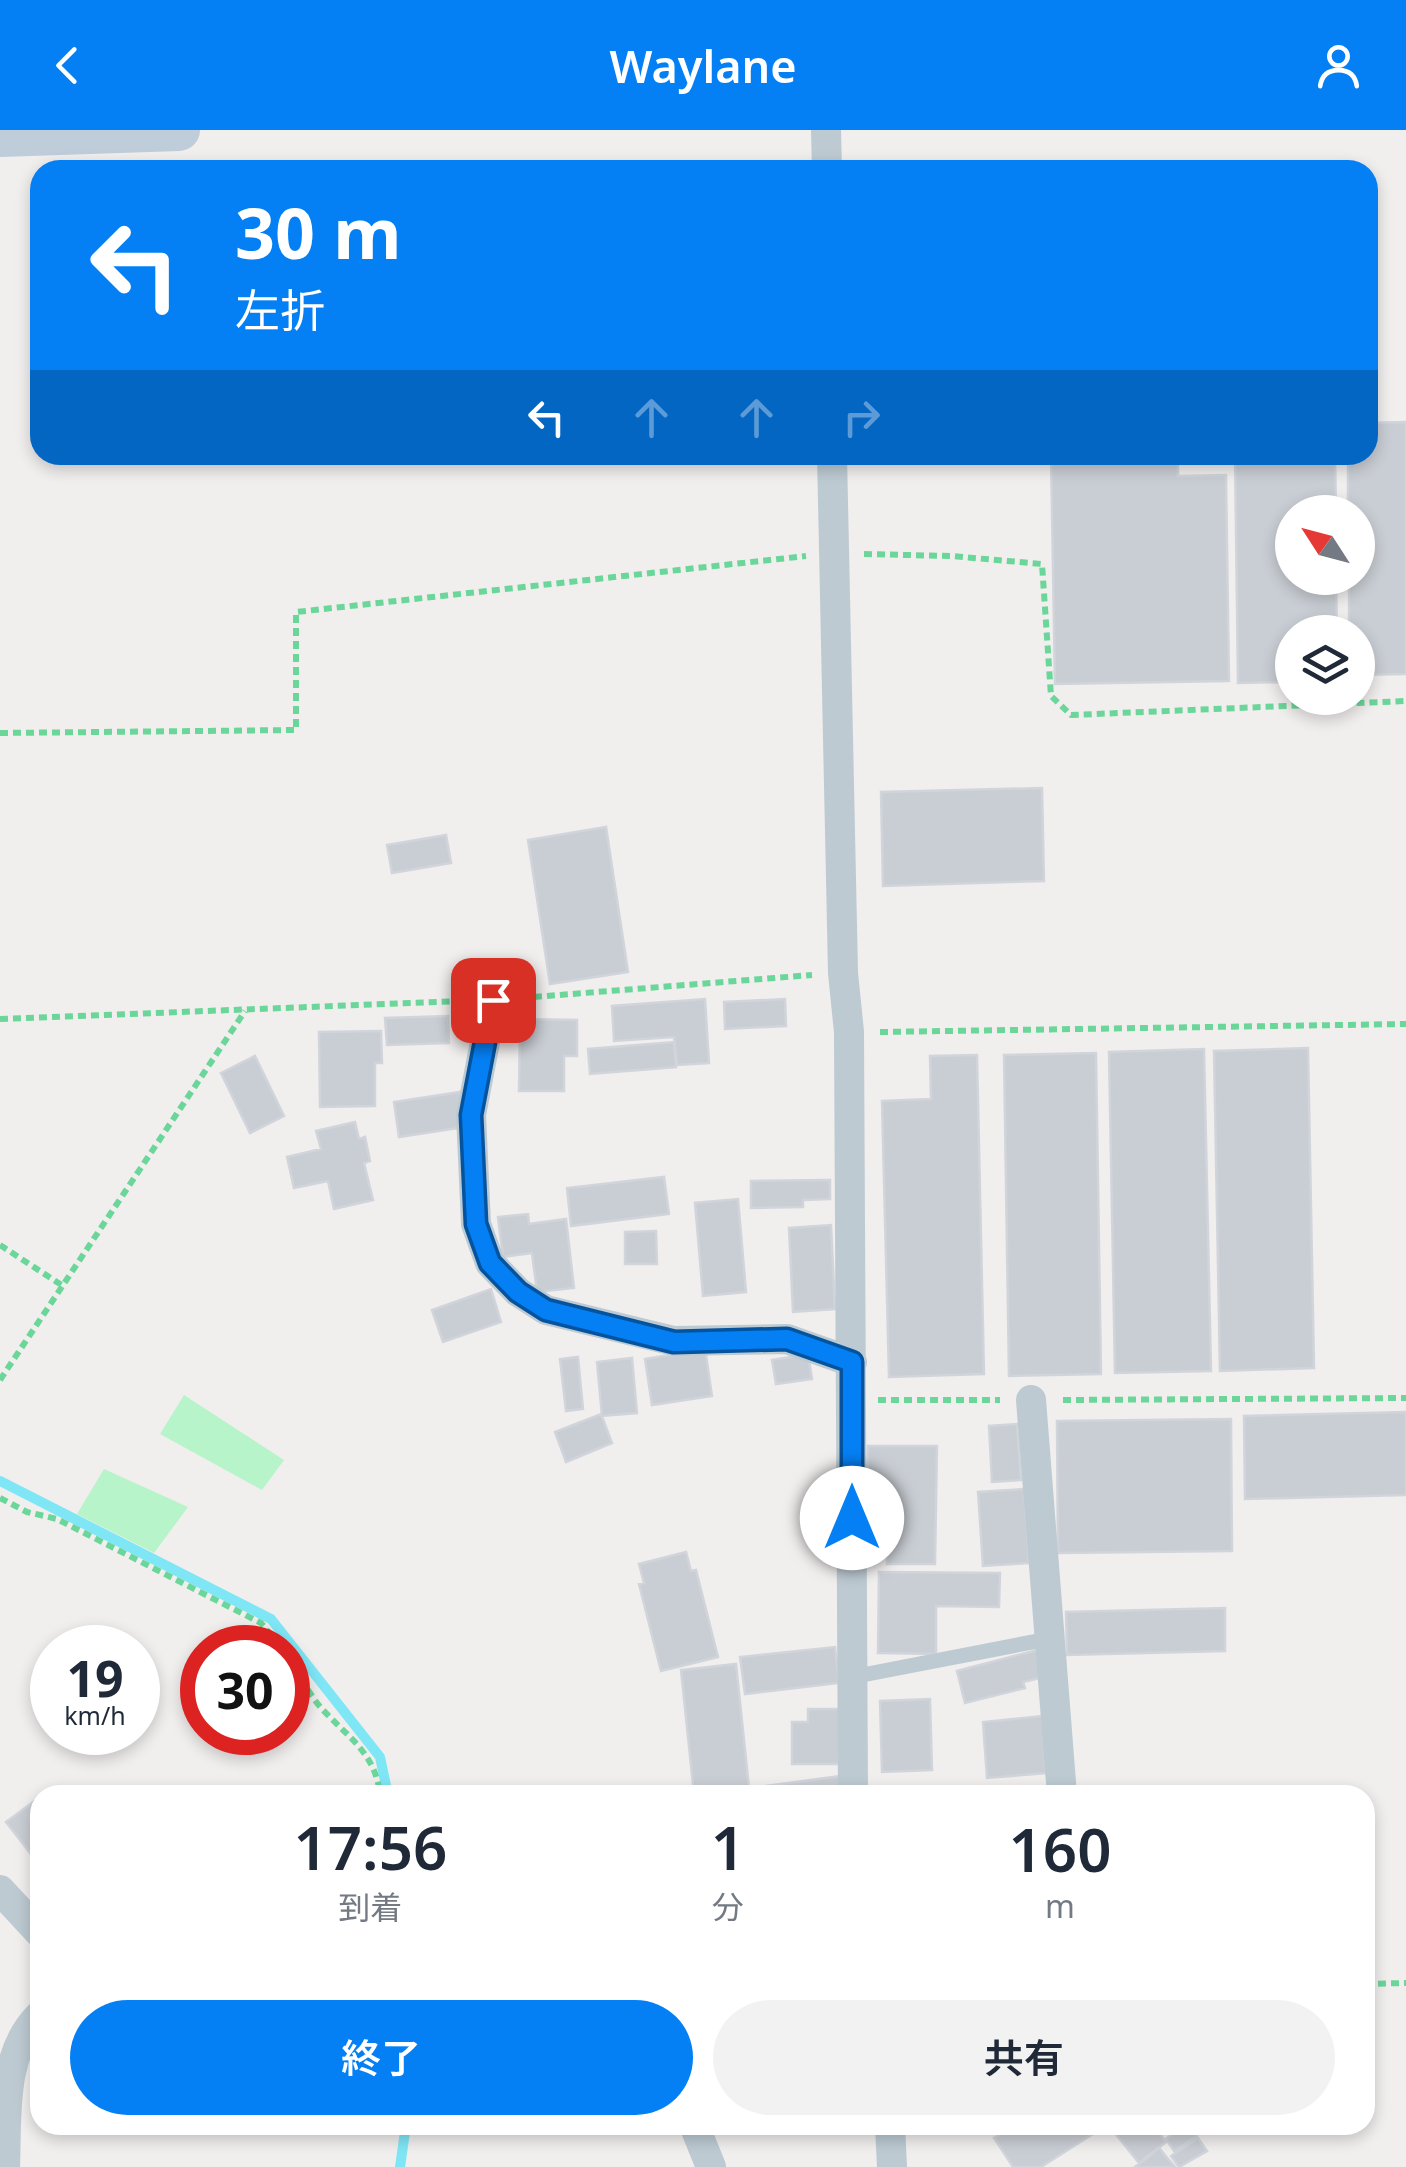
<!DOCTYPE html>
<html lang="ja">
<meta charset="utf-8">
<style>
body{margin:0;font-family:"Noto Sans","Noto Sans JP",sans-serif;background:#f2f2f3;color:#1f2937;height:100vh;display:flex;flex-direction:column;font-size:38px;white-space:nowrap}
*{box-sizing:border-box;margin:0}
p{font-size:32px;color:#747a83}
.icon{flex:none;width:55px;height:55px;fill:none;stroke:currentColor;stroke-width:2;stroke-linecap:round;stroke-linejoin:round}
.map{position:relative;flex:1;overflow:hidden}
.details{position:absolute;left:30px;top:1655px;width:1345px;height:350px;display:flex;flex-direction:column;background:#fff;border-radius:30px;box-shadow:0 5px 15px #0003}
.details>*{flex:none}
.banner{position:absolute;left:30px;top:30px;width:1348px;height:305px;border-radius:30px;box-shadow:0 5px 15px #0003;background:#0580f4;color:#fff;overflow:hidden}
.needle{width:65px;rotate:306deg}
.tools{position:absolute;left:1275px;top:365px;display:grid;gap:20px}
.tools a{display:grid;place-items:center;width:100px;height:100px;border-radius:50%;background:#fff;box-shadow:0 5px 15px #0003;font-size:50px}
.speed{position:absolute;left:30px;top:1495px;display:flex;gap:20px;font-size:50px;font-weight:700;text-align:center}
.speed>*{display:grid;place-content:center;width:130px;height:130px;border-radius:50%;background:#fff;box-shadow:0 5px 15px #0003;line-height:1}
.speed small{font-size:25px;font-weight:400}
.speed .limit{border:15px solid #d22;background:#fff;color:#111}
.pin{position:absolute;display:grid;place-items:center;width:85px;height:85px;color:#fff;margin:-42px;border-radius:20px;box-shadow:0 5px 15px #0006}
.me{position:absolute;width:110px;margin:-55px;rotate:0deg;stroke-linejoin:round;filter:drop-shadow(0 0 8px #0008)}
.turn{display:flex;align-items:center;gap:35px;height:210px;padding:0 40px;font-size:45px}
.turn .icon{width:130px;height:130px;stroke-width:2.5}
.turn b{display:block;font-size:70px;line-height:85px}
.lanes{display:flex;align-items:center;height:95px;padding:0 40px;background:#0003;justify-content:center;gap:50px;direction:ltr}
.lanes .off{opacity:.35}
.eta{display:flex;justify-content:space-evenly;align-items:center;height:170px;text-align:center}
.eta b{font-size:60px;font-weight:600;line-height:70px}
.primary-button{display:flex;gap:20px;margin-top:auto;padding:20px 40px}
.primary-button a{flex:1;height:115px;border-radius:60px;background:#0580f4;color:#fff;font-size:40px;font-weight:600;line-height:115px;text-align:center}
.primary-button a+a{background:#f2f2f3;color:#1f2937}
header{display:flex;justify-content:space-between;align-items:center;height:130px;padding:0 40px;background:#0580f4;color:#fff;font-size:45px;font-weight:600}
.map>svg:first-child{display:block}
</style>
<header><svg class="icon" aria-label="back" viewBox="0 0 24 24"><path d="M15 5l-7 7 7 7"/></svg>Waylane<svg class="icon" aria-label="person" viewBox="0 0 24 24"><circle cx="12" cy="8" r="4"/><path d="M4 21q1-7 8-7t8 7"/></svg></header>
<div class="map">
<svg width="1406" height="2037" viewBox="0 0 1406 2037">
<rect width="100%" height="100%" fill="#f1eeee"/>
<path fill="#b7f4ca" d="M184,1265L284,1330L262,1360L160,1304Z
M104,1339L188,1377L154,1423L77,1384Z"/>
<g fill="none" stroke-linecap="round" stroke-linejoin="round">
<path stroke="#7fe6f6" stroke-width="10" d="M0,1351L271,1489L380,1627L388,1665
M400,2037L406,1995"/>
</g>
<path fill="#c9ced4" stroke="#d1d5db" stroke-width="2.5" d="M422,33V40H333L332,35Z
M1406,292V544L1358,545V502H1349V448H1358V382H1348V325H1368V293Z
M1051,325H1178V346L1226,345L1229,551L1055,554Z
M1235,325H1335L1336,382H1292V448H1336L1337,502H1292V552L1238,553Z
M1042,658L1044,751L883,756L881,662Z
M606,697L628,842L550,854L528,710Z
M446,705L451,733L392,743L387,715Z
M705,869L709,933L677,935L674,907L614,911L612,876Z
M785,869L786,896L725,899L724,872Z
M448,886L449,913L387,915L385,888Z
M520,889L577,890V926H564V961H519Z
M381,901L382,933H375V976L320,977L319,902Z
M674,912L676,937L590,944L588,919Z
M1308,918L1314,1238L1220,1241L1214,921Z
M1204,919L1211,1241L1115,1243L1109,922Z
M1096,923L1101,1244L1009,1246L1004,925Z
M977,925L984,1244L889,1247L882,971L931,969L930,926Z
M255,926L284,986L250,1003L221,943Z
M460,962L465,997L399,1007L394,972Z
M355,992L359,1009L365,1007L370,1031L364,1033L373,1070L334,1079L328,1051L294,1058L287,1027L321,1019L316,1001Z
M664,1047L669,1084L571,1096L567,1058Z
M830,1050V1069L803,1070V1077L751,1078V1051Z
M738,1069L746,1162L703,1166L695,1073Z
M528,1084L529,1094L566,1089L574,1158L537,1162L532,1123L503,1127L498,1087Z
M831,1095L835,1179L793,1182L789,1098Z
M656,1101L657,1134H625V1102Z
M491,1159L501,1192L443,1212L432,1180Z
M705,1219L712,1266L652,1275L645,1229Z
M808,1224L812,1249L776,1254L772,1230Z
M578,1227L583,1279L566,1281L560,1229Z
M632,1228L637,1283L602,1286L597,1232Z
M1406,1282V1365L1245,1369L1244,1286Z
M601,1284L612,1313L566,1332L555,1302Z
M1231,1289L1232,1421L1058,1423L1057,1291Z
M1017,1294L1021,1350L992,1352L989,1296Z
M868,1316H937L935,1434H887L888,1353L867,1352Z
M1024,1359L1029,1433L983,1436L978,1362Z
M686,1422L691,1441L696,1440L718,1527L661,1541L639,1454L644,1453L639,1434Z
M879,1442L1000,1443L999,1477L936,1476V1524L878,1523Z
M1225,1478V1521L1067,1525L1066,1482Z
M835,1517L839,1553L745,1564L740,1527Z
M1037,1520L1044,1547L1023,1552L1025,1558L965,1573L957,1541Z
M736,1534L749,1658L694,1664L681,1540Z
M930,1569L932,1640L882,1642L880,1571Z
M808,1579H842V1634H792V1592H808Z
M1042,1586L1046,1643L987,1648L983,1592Z
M841,1646L843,1665H766L765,1656Z
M40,1667V1714L30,1723L6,1692Z
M993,1995H1107L1041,2037H1013L994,2008L999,2005Z
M1123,1995H1152L1166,2012L1139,2033L1114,2002Z
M1185,1995H1190L1197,2006L1174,2021L1166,2009Z
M1198,2008L1207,2021L1179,2037L1171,2026Z
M1159,2018L1175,2037H1135Z"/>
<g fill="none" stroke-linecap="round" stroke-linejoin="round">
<path stroke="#6bd699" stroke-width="6" stroke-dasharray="8 5" stroke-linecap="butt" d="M864,424L951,426L1042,434L1051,566L1071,585L1406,571
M0,603L296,600V482L806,426
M521,868L812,845
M0,889L463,871
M880,902L1406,894
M0,1115L63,1156
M0,1250L245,881
M878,1270H1000
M1063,1270L1406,1268
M0,1368L27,1382L57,1389L261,1493L282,1518
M288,1526C299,1543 309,1565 323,1580C349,1608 376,1624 380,1665
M1365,1854L1406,1853"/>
<path stroke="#bdcad2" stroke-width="15" d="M852,1547L1048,1509"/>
<path stroke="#bdcad2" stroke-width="30" d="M826,0L827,40
M832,325L843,843L849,902L853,1665
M493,870L471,985L476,1094L490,1133L518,1162L546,1180L674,1211L787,1209L852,1232
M1031,1270L1062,1665
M0,1760L40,1803
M694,1995L711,2037
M890,1995L892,2037
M5,2037C7,1986 1,1923 40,1885"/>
<path stroke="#becdd9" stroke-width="42" d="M0,6L179,0"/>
</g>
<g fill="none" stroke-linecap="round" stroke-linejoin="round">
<defs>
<path id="route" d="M493,870L471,985L476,1094L490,1133L518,1162L546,1180L674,1212L787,1209L852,1232V1388"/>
</defs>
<use href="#route" stroke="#03539f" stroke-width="25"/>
<use href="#route" stroke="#0580f4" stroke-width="18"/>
</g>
</svg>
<div class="tools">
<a><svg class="needle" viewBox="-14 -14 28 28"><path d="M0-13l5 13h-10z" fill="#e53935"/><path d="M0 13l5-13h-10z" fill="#747a83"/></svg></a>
<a><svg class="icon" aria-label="layers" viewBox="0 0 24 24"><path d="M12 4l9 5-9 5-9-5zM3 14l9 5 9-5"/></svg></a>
</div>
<div class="speed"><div>19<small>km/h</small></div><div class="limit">30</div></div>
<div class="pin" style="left:493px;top:870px;background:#d93025"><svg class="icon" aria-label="arrive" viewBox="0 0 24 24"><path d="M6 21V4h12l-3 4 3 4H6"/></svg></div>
<svg class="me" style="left:852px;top:1388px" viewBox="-20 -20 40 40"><circle r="19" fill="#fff"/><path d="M0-13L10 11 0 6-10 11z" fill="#0580f4"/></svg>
<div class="banner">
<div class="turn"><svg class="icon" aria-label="left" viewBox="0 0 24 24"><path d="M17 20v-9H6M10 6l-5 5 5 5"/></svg><div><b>30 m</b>左折</div></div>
<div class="lanes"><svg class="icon" aria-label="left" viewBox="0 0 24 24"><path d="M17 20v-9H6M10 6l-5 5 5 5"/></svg><svg class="icon off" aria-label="ahead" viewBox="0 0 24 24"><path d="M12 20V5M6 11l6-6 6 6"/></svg><svg class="icon off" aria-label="ahead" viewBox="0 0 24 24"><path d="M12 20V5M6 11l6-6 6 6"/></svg><svg class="icon off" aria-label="right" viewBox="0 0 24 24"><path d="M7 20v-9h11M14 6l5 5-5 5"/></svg></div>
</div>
<section class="details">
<div class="eta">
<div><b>17:56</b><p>到着</p></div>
<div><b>1</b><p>分</p></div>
<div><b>160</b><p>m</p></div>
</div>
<div class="primary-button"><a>終了</a><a>共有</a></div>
</section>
</div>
